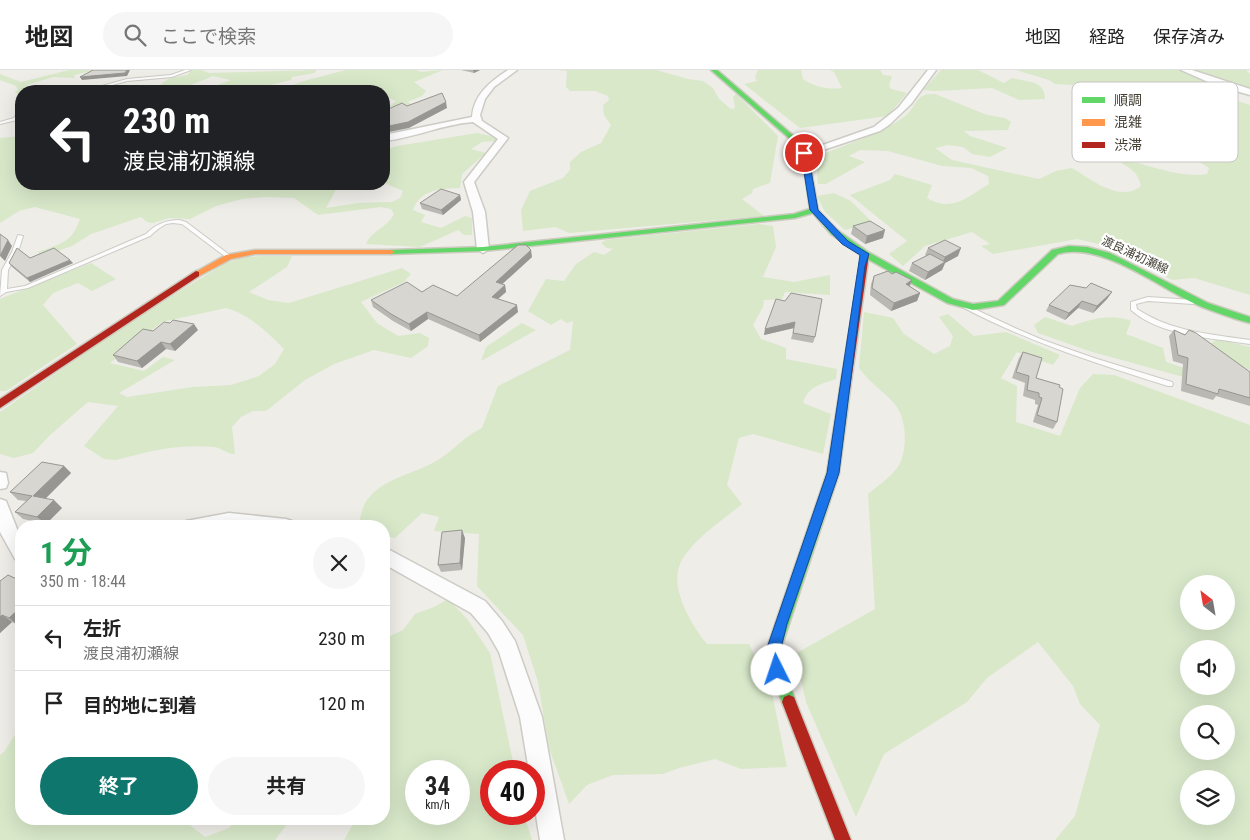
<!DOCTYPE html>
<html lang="ja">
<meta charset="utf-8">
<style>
body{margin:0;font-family:"Roboto Condensed","Noto Sans JP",sans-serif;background:#f6f6f6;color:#222;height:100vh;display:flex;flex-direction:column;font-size:19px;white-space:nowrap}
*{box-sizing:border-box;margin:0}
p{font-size:16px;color:#767676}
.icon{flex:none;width:28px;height:28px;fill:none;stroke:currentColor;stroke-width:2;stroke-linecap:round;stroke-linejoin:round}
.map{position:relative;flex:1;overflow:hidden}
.panel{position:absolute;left:15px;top:450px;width:375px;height:305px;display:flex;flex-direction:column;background:#fff;border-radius:20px;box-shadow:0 5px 20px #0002}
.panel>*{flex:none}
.top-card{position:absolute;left:15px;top:15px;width:375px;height:105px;border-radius:20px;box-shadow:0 5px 20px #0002;background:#202124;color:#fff;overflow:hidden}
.needle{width:32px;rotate:329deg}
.fabs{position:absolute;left:1180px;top:505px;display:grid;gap:10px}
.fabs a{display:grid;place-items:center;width:55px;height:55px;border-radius:50%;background:#fff;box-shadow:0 5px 20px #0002;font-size:25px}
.speed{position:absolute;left:405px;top:690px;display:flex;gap:10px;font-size:25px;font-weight:700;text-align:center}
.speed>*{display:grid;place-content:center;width:65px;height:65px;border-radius:50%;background:#fff;box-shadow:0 5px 20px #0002;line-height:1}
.speed small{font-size:12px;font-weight:400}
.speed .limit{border:8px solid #d22;background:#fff;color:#111}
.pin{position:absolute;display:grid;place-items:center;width:42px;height:42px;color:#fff;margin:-21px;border:2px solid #fff;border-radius:50%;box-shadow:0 1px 5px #0007}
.me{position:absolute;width:55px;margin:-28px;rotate:356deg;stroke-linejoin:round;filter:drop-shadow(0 0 4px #0008)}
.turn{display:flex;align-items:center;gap:18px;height:105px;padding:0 25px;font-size:22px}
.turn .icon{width:65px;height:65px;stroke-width:2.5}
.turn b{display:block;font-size:35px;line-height:42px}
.round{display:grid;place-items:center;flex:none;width:52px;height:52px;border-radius:26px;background:#f6f6f6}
.headline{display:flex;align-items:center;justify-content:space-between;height:85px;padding:0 25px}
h1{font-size:30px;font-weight:700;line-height:38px;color:#1e9e55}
.action{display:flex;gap:10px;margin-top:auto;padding:10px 25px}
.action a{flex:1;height:58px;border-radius:30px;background:#0f766e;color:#fff;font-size:20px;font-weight:700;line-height:58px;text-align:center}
.action a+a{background:#f6f6f6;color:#222}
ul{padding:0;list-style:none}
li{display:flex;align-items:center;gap:15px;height:65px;padding:0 25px;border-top:1px solid #e0e0e0}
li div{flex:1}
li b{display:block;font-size:19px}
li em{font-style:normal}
header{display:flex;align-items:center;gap:30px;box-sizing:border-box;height:70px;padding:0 25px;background:#fff;border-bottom:1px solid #e0e0e0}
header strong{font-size:24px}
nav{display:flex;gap:28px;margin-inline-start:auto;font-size:18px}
.search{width:350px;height:45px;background:#f6f6f6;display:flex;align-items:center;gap:12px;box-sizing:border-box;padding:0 18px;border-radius:28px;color:#767676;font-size:19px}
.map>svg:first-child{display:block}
</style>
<header>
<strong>地図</strong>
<div class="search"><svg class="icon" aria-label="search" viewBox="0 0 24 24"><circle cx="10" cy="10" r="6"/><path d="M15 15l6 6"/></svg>ここで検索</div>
<nav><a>地図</a><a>経路</a><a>保存済み</a></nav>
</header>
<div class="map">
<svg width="1250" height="770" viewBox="0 0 1250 770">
<rect width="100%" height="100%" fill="#eeede8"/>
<path fill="#d8e8c9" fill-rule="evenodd" d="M69,0H96L74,5L75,8L53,7L27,15L31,21H21V27L15,22L18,20L16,16L0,10V4L21,12Z
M192,0H202L209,3L316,0L315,3L292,7L291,10L244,21H202L231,10L213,6L176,21H152L168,9L187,5Z
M346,0H416L421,2L443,0L414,12L426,21L422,26L407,32L425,40L396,42L390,36L396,31L384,26V21H275L304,11Z
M557,0H656L688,9L703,11L713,18L719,29L731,39L735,38L733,27L736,24L778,66L770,113L753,119L752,123L742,129L764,146L569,163L555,157L523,161L521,140L530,121L563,108L570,100V92L581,82L601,73L611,55L604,45L603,35L609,30L608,26L595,21H570L566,17L567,1Z
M758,0H801L803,9C815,17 828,20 842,18L834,2L830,0H880L883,5L892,6L889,15L891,19L907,23L888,46L800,58L744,14L757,11L755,7Z
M941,0H978L1004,13L1012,8C1027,12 1045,10 1045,29L1019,30L992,18L935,21L923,20Z
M1016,0H1181L1235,22L1229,28L1250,35V225L1194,208L1172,210L1107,176L1077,169L993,184L981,176L990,174L972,162L925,176L903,196L889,184L907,171L850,125L890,110L895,104L932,115L927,128C952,143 967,127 989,114L988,106L971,98L942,96L888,81L860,80L849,86L865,92L826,114H818L816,87C844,75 878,65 904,47C918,37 913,23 935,24L987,45L1005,48L1011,52L1008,60L964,61L970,66L1007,78L990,87L972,84L963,77L948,75L935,78L952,90L1039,109L1056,101L1072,98C1092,110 1120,133 1141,116C1136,94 1122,99 1115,85L1118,82L1133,85L1131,89L1134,92C1157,98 1183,108 1207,104L1209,98L1184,82L1160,74L1162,72C1177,73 1188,73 1201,65L1178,43L1171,30L1161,20L1055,14L1049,10Z
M1193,0H1246L1250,4V20Z
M477,63L495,67L496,71L482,72L471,79L486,83L462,104L460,118C441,119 420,119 413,140L425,145L421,152L441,158L465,146L472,148V165H464L458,160L420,177L366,174C372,160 387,158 394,144L391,139L381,137L318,145L294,128L266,127L242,129L216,136L190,149L169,148L153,153L147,152L141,147L91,164L72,176L40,187L38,182C60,174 72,173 80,149L35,137L19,141L0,153V68L21,66V114H339L326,138L358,133L392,132L400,128L403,121L384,113V80L397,76Z
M834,123L851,131L872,152L845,160L825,142L817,126Z
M759,154L773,156L776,177L763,207L794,212L830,205V225L785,222L782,229L764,230L763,237L753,255L761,269L786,278V289L837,299L836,309C821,314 807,317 803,333L831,344L823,384L753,364L739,368L727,415L742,434C723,450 687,473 679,497C671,521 692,556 707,574H749L772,623L787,697L741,699L715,689L679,698L663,704L613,705L587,715L569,734L549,678L538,612L523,565L477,516L479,464L434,461L439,447L422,443L395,468L384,466V456H365L359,452C361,446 362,439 365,433C381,407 418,404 441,388C456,378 465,366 482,358L498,316L570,280L573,251L567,253L561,249L551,255L528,241L546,209L564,211L576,194L594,182L604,185L613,179L607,178L601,173L606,170Z
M264,186H292L287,197L249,222L268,230L289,233L402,198L411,204L404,212L361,232L377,253L398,266L420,263L429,268L428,276L411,288L374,280L334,294L305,310L266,341H253L241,347L232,357L235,384C226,384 221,377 213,377C178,374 150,381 116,390L104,389L84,376L118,336L88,332L50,365L33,383L14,388L0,384V342L134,249L226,193L245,187ZM226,238C250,245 267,262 284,279L275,294L259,306L231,315L193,317L127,327L119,323L175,290L163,287L144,301L110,293L162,252Z
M91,193L116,209L92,221L78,213L53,223L43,235L77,274L6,321H0V229Z
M864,242L893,248L904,264L934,284L950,276L953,266L939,247L948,244L974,266L1006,262L1060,285L1053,295L1017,282L1001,308L1017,316L1016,352L1060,366L1080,318L1093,304L1114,305L1250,355V770H1055L1075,746L1100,655L1080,634L1073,616L1038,572L987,608L967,632L884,684L856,747L806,632L795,584L875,539L868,424C877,416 893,406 899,395C908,378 907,348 894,333C882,320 870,313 859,298ZM1189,514H1226V551H1189ZM1189,579H1226V616H1189ZM1189,644H1226V681H1189ZM1189,709H1226V746H1189Z
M1045,247L1072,256C1090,249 1112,243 1131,251L1126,264L1163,278L1166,292L1250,320L1249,325L1089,281L1038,263L1034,255Z
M522,253L536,260L481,291L486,277Z
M1217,269L1250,277V300L1238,295L1208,276Z
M448,529L468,550L490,583L515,701H491V744H524L532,770H344L356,749H384V569L403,560L415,544L434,537ZM416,701H459V744H416Z
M21,655V749H182L205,767L229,758L236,749H291L275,770H0V685L4,682Z"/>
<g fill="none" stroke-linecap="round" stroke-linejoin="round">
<defs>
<path id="lane" d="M185,0H191L172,7L127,11L90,21H84L127,9L171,5Z
M20,39H21V43L17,50L0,54V52L14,48Z
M179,150L186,152L231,186V188H227L182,154L173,153L166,154L158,159L150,166L28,218L6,222L0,226L2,200L12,182L18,165L23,166L18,182L8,200L7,219L25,216L146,164C155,155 165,150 179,150Z
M1148,227L1193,230L1196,232L1193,234L1148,231L1136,234L1137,239C1172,262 1210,264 1250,270V274C1212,268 1160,266 1131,240V232Z
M966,235L1017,259L1043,270L1094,288L1172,312L1173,314L1172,316H1168C1098,294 1029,272 964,238L963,237Z"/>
<path id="street" d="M508,0H517L494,17L485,29L480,45L482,51L508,68L474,112L485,142L489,179L483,183L477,179L473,142L464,112L498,69L473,52C443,54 414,68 384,71V65L472,47C474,24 490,12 508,0Z
M928,0H936L911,34L889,55L880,61L808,85L800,83L874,57L898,38Z
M1181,0H1192L1250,19V25L1215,15Z
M0,402L6,403L8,413L6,418L0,419Z
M0,429L6,431L21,469V492L15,489L0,462Z
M229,443L286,449L292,451L295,456H183L186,451Z
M384,477L485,531L502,551L515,571L542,647L564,770H540L534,733V701H529L520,647L499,582L488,563L471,543L384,494Z"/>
<path id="fast" d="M711,0H717L803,74L808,83L818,140L837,160L868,182L953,229L973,234L998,231L1052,180L1069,176L1087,177L1110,183L1208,233L1250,247V253C1234,249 1218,243 1202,237C1161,220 1103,171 1058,184L1004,235L973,240L947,233L862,186L831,164L813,143L795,148L483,181L391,184L387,182L391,180L483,177L794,144L810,139L802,83L798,76Z
M845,316L850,319L839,403L781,578L784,600L796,632L794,637L789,639L784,637L770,600L767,578L827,403L840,319Z"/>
<path id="slow" d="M255,180H391L395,182L391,184H255L231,189L199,206L196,207L192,204L226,185Z"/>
<path id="jam" d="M862,182H865L869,184L850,319L845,322L840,319Z
M196,201L199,202V206L0,338V329Z
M789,625L794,627L851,770H835L782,632L784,627Z"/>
</defs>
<use href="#lane" stroke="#cccbc5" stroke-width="2"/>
<use href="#street" stroke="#cccbc5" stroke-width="3"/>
<use href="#fast" stroke="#cdcbbf" stroke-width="3"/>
<use href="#slow" stroke="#cdcbbf" stroke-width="3"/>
<use href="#jam" stroke="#cdcbbf" stroke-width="3"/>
<use href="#lane" fill="#fcfcfc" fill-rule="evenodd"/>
<use href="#street" fill="#fcfcfc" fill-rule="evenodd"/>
<use href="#fast" fill="#63d668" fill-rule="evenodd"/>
<use href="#slow" fill="#ff974d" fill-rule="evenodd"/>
<use href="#jam" fill="#b3261e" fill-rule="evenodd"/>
</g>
<path fill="#bab8b3" d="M461,0H480L474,3Z
M460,125L461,130L443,145L422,139L420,133Z
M853,156L883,168L865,174L851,164Z
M928,178L958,186L945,193L942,200L925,210L909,201L912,193L926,186L925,185Z
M532,187L502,214L505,215L506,222L498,229L518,242L480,272L428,249L411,261L393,251L373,237L371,230L422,222L457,226Z
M30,188L73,193L30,212L12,197L9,193Z
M874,206L910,216L920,223L917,231L891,241L870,225L871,214Z
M1112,222L1107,229L1093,243L1078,238L1065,250L1046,241L1049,235Z
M776,229L815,267L813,273L791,269L794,258L764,265Z
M198,260L175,281L166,279L142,298L118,292L113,285L153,261Z
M1174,260L1250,302V336L1216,326L1213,330L1181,321L1183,294L1173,291L1169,266Z
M1023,282L1057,352L1053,359L1033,352L1038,335L1035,334V330L1023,326L1025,313L1012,308L1019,288Z
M64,396L71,403L46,428L62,438L46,454L23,449L15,442L26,431L18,430L10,422Z
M465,468L462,500L441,502L438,495Z
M0,511H21V552L18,555L12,552L0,563Z"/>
<path fill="#979692" d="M127,0H130L127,6L82,10L80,7Z
M473,0H480L474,3Z
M446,32L447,38L409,58L384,63V57Z
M460,125L461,130L443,145L441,140Z
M885,160L883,168L865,174L867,166Z
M8,170L12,176L5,191L0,186Z
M961,178L958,186L945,193L942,200L925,210L928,202L942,194L945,187Z
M531,180L532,187L497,219L496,212Z
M70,190L73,193L30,212L27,208Z
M912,210L909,218L906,214Z
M505,215L506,222L493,233L492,227Z
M1112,222L1107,229L1093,243L1097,236Z
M920,223L917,231L891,241L894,233Z
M1082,231L1078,238L1065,250L1069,243Z
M517,235L518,242L480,272L479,265Z
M427,242L428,249L411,261L409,254Z
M795,252L794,258L764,265L765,259Z
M194,254L198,260L175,281L170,274Z
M161,272L166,279L142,298L137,291Z
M64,396L71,403L41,433L33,426Z
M54,430L62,438L46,454L37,447Z
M462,460L465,468L462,500L460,493Z
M21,537V552L18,555L9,548Z
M2,545L12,552L0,563V547Z"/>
<path fill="#d8d6d0" stroke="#979692" d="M93,0H127L125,3L80,7Z
M321,17L328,21H308Z
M442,23L446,32L408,52L384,57V41L402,33L407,36Z
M441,119L460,125L441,140L420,133Z
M870,151L885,160L867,166L853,156Z
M0,164L8,170L0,186Z
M945,170L961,178L945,187L928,178Z
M518,175H526L531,180L496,212L505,215L492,227L517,235L479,265L427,242L409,254L391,244L371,230L407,212L422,222L433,215L457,226Z
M17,178L30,188L54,178L70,190L27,208L9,193Z
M930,184L945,192L928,202L912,193Z
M888,201L892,204L896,202L912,210L906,214L920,223L894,233L872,218L874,206Z
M1091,213L1112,222L1097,236L1082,231L1069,243L1049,235L1070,215L1086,218Z
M791,223L822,229L815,267L793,263L795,252L765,259L776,229L785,231Z
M173,250L194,254L170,274L161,272L137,291L113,285L143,259L153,261L164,252L170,253Z
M1174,260L1185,265L1189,260L1196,263L1250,302V328L1219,319L1218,324L1186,314L1188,288L1178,285Z
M1023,282L1042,288L1036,308L1060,315L1059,317L1063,319L1057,352L1037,345L1042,328L1039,327V323L1027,320L1029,306L1016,302Z
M42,392L64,396L33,426L54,430L37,447L15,442L32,426L10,422Z
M462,460L460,493L438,495L442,462Z
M8,505L21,511V537L9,548L2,545L0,547V511Z"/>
<path fill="#1a73e8" stroke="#114b97" d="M804,81L808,83L818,140L848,171L869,184L865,196L839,403L787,554L781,578L784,600L782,605L777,607L771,605L767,578L827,403L860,185L842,174L810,140L801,83Z"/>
<g text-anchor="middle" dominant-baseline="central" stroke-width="4.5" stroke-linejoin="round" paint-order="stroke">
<g font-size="12" fill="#433f35" stroke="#fff">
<text transform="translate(1135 185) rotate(25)">渡良浦初瀬線</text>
</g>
</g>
<rect x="1072" y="12" width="166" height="80" rx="8" fill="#fff" stroke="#c7c5c2" stroke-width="1"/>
<rect x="1082" y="27" width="23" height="6" fill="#63d668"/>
<rect x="1082" y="49" width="23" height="7" fill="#ff974d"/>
<rect x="1082" y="72" width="23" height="6" fill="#b3261e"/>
<g font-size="14" fill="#433f35">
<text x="1114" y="35">順調</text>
<text x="1114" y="57">混雑</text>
<text x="1114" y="80">渋滞</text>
</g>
</svg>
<div class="fabs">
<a><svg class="needle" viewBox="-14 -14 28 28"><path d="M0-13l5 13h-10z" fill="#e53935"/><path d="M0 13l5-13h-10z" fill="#767676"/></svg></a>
<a><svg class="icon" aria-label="sound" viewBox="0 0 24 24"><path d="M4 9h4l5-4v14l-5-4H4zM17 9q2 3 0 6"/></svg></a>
<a><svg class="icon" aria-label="search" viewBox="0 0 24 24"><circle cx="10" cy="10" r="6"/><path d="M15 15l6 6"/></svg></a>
<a><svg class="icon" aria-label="layers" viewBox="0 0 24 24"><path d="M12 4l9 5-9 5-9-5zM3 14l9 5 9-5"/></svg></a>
</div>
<div class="speed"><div>34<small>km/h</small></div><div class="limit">40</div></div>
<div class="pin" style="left:804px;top:83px;background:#d93025"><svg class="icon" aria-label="arrive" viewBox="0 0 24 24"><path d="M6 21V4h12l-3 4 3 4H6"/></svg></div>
<svg class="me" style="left:777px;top:600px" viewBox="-20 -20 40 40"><circle r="19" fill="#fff"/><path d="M0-13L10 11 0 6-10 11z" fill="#1a73e8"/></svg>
<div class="top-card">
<div class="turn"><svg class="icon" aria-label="left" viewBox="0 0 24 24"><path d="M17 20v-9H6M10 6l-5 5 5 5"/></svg><div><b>230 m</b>渡良浦初瀬線</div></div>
</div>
<section class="panel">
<div class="headline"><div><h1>1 分</h1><p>350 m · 18:44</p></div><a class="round"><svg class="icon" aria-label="close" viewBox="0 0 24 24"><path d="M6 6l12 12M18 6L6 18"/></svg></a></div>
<ul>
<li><svg class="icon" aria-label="left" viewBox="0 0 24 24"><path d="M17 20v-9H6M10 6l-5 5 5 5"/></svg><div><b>左折</b><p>渡良浦初瀬線</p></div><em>230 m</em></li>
<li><svg class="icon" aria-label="arrive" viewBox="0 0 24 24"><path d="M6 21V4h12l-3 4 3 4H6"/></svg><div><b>目的地に到着</b></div><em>120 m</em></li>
</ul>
<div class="action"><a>終了</a><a>共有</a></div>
</section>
</div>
